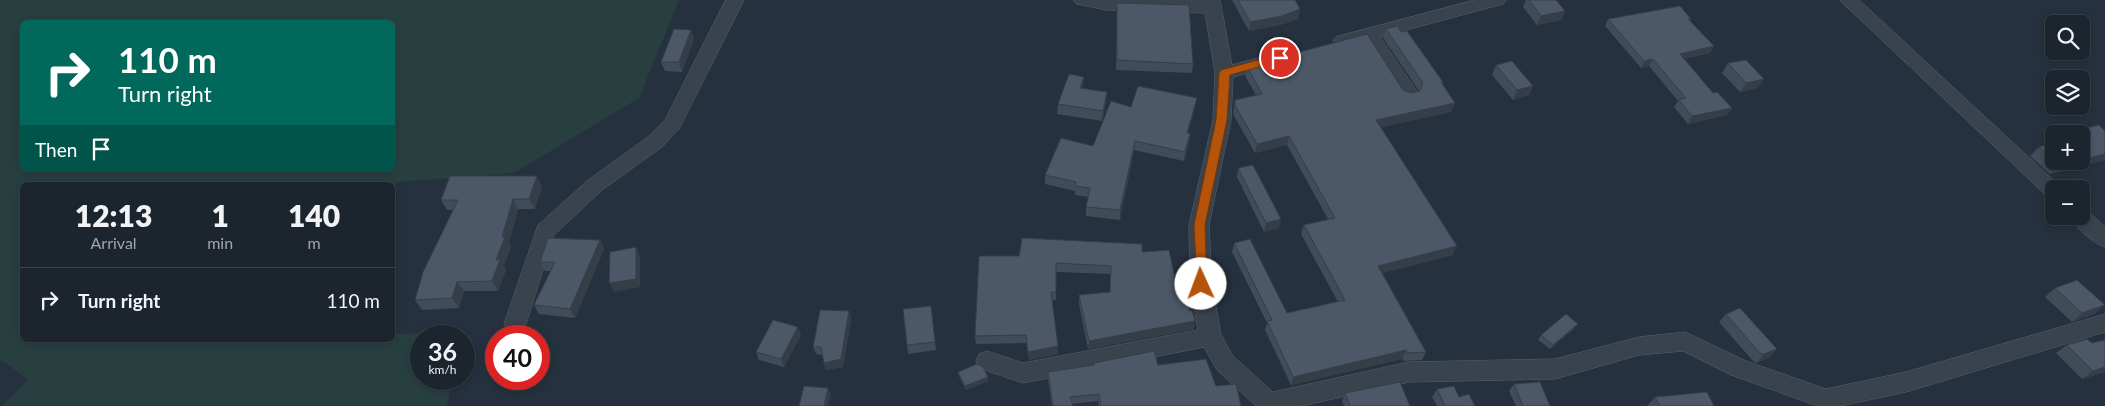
<!DOCTYPE html>
<meta charset="utf-8">
<style>
body{margin:0;font-family:Lato,sans-serif;background:#29313a;color:#f1f3f6;height:100vh;display:flex;flex-direction:column;font-size:19px;white-space:nowrap}
*{box-sizing:border-box;margin:0}
p{font-size:16px;color:#a0a5aa}
.icon{flex:none;width:28px;height:28px;fill:none;stroke:currentColor;stroke-width:2;stroke-linecap:round;stroke-linejoin:round}
.map{position:relative;flex:1;overflow:hidden}
.drawer{position:absolute;left:20px;top:182px;width:375px;height:160px;display:flex;flex-direction:column;background:#1c252e;border-radius:8px;box-shadow:0 2px 8px #0003,0 0 0 1px #3a424a}
.drawer>*{flex:none}
.top-card{position:absolute;left:20px;top:20px;width:375px;height:152px;border-radius:8px;box-shadow:0 2px 8px #0003,0 0 0 1px #3a424a;background:#00695c;color:#fff;overflow:hidden}
.tools{position:absolute;left:2045px;top:15px;display:grid;gap:10px}
.tools a{display:grid;place-items:center;width:45px;height:45px;border-radius:8px;background:#1c252e;box-shadow:0 2px 8px #0003,0 0 0 1px #3a424a;font-size:25px}
.speed{position:absolute;left:410px;top:325px;display:flex;gap:10px;font-size:25px;font-weight:700;text-align:center}
.speed>*{display:grid;place-content:center;width:65px;height:65px;border-radius:50%;background:#1c252e;box-shadow:0 2px 8px #0003,0 0 0 1px #3a424a;line-height:1}
.speed small{font-size:12px;font-weight:400}
.speed .limit{border:8px solid #d22;background:#fff;color:#111}
.pin{position:absolute;display:grid;place-items:center;width:42px;height:42px;color:#fff;margin:-21px;border:2px solid #fff;border-radius:50%;box-shadow:0 1px 5px #0007}
.me{position:absolute;width:55px;margin:-28px;rotate:358deg;stroke-linejoin:round;filter:drop-shadow(0 0 4px #0008)}
.turn{display:flex;align-items:center;gap:18px;height:105px;padding:0 15px;font-size:22px}
.turn .icon{width:65px;height:65px;stroke-width:2.5}
.turn b{display:block;font-size:35px;line-height:42px}
.then{display:flex;align-items:center;height:48px;padding:0 15px;background:#0003;gap:10px;font-size:19px}
.eta{display:flex;justify-content:space-evenly;align-items:center;height:85px;text-align:center}
.eta b{font-size:30px;font-weight:800;line-height:35px}
ul{padding:0;list-style:none}
li{display:flex;align-items:center;gap:15px;height:65px;padding:0 15px;border-top:1px solid #3a424a}
li div{flex:1}
li b{display:block;font-size:19px}
li em{font-style:normal}
.map>svg:first-child{display:block}
</style>
<div class="map">
<svg width="2105" height="406" viewBox="0 0 2105 406">
<rect width="100%" height="100%" fill="#25313e"/>
<path fill="#283f40" fill-rule="evenodd" d="M0,0H679L639,98L514,173L397,182L393,195L392,185H22V340H392L393,334L459,333V336H421V379H452L447,406H2L28,380L0,359ZM22,22H392V170H22Z"/>
<g fill="none" stroke-linecap="round" stroke-linejoin="round">
<defs>
<path id="minor" d="M726,0H744L679,129L662,147L602,190L554,235L526,324L523,330L515,333L507,330L504,324L538,225L588,180L648,137L665,120Z
M1074,0H1220L1232,65L1273,54L1279,56L1282,60L1279,64L1233,77L1231,120L1209,225L1212,284L1221,335L1233,356L1273,392L1409,362L1555,359L1639,337L1685,332L1746,361L1826,389L1906,372L2105,314V332L1906,392L1840,406H1818L1731,375L1683,351L1639,355L1555,379L1409,382L1301,406H1256L1217,370L1204,347L1023,383L979,368L976,361L979,354L987,351L1023,363L1198,330L1190,284L1189,225L1213,120L1215,73L1205,13L1106,10L1077,4Z
M1475,0H1506L1503,4L1380,37L1418,93L1416,98L1409,100L1402,98L1365,41L1342,47L1336,45L1333,41L1336,37Z
M1840,0H1859L2063,189H2054V199L2047,196Z
M2081,208L2087,210L2105,227V247C2092,243 2076,228 2070,216H2081Z"/>
</defs>
<use href="#minor" stroke="#57616c" stroke-width="1"/>
<use href="#minor" fill="#39434e" fill-rule="evenodd"/>
</g>
<path fill="#414c59" d="M1232,0H1295L1300,9L1298,19L1280,25L1249,31Z
M1526,0H1556L1565,11L1561,20L1537,25L1523,7Z
M1117,3L1193,64L1192,73L1116,70Z
M1608,19H1691L1690,21L1714,46L1710,53L1684,59L1713,93L1732,108L1727,115L1688,124L1674,107L1678,101L1649,66L1641,68L1605,26Z
M1386,29L1401,32L1443,82L1442,84L1455,103L1451,112L1381,127L1453,255L1382,273L1426,352L1422,360L1404,361L1402,359L1291,385L1265,330L1267,323L1232,252L1234,243L1287,313L1338,302L1301,234L1304,225L1328,219L1287,145L1255,153L1233,114L1235,100L1256,95L1245,76L1247,66L1403,90L1412,93L1419,91L1383,38Z
M691,30L694,39L682,72L665,71L661,62Z
M1728,63L1758,88L1740,92L1722,73Z
M1496,65L1533,86L1529,95L1513,100L1492,75Z
M1083,86L1082,89L1107,92L1106,101L1102,121L1057,114L1058,104Z
M1131,107H1195L1188,133H1190L1189,143L1184,161L1134,150L1120,220L1086,216V207L1088,197L1075,195V191L1045,184V175L1093,146Z
M2081,129L2105,131V160L2050,174L2030,156L2039,147L2054,143V161H2081V134H2077Z
M1238,168L1279,228L1264,232L1237,177Z
M542,186L535,209H518L509,243L511,247L504,265L506,270L498,291H464L459,308L422,310L415,300L453,210H447L441,200Z
M600,240L604,249L575,318L539,314L534,305L551,271H545L540,262Z
M1142,252L1177,287L1194,329L1088,349L1079,304V295L1110,292L1111,274L1056,272V300H1052L1058,354L1029,360L1026,343L976,344L975,336L1019,256Z
M2055,288L2105,305L2094,314L2072,322L2045,297Z
M931,306L936,350L908,354L907,345Z
M849,311L851,319L843,367L826,370L822,355L816,354L813,347Z
M1726,314L1769,358L1756,363L1753,361L1719,322Z
M1575,328L1550,349L1538,340L1541,335Z
M801,335L784,367L759,360L756,352Z
M2105,340V372L2082,379L2056,353L2067,345L2092,343Z
M1094,363L1158,365L1216,386L1241,406H1099L1098,401L1072,404L1073,406H1052L1048,380V372L1094,366Z
M958,372L988,381L966,390L959,376Z
M1514,384L1550,406H1516L1509,391Z
M1437,389L1459,397L1475,406H1437L1432,397Z
M1345,393L1410,406H1344L1342,401Z
M1655,397L1714,406H1647Z"/>
<path fill="#353e48" d="M1300,9L1298,19L1280,25L1249,31L1250,22Z
M1565,11L1561,20L1537,25L1541,16Z
M691,30L694,39L682,72L679,62Z
M1714,46L1710,53L1676,61L1680,54Z
M1653,59L1649,66L1641,68L1644,61Z
M1084,77L1083,86L1079,98L1080,88Z
M1764,79L1758,88L1740,92L1746,83Z
M1533,86L1529,95L1513,100L1517,90Z
M1107,92L1106,101L1102,121L1103,111Z
M1197,98L1195,107L1185,142L1187,133Z
M1455,103L1451,112L1373,129L1376,120Z
M1732,108L1727,115L1688,124L1692,116Z
M1190,133L1189,143L1184,161L1185,152Z
M1289,136L1287,145L1255,153L1257,144Z
M1135,141L1134,150L1120,220V210Z
M2105,154V160L2050,174L2059,165L2075,161H2081V160Z
M537,176L542,186L535,209L529,199Z
M513,199L518,209L509,243L511,247L504,265L506,270L498,291L492,281L496,260Z
M1281,219L1279,228L1264,232L1266,223Z
M600,240L604,249L575,318L570,309Z
M1457,246L1453,255L1375,275L1378,266Z
M636,247L640,256V287L614,292L609,283Z
M457,282L464,291L459,308L452,298Z
M2105,305L2094,314L2072,322L2082,313Z
M849,311L851,319L843,367L826,370L824,363Z
M1195,321L1194,329L1088,349L1089,341Z
M1578,324L1575,328L1550,349L1553,345Z
M798,327L801,335L784,367L781,359Z
M1058,346V354L1029,360L1028,352Z
M1777,349L1769,358L1756,363L1764,354Z
M1406,350L1402,359L1291,385L1293,377Z
M2105,367V372L2082,379L2093,371Z
M988,377V381L966,390L965,386Z
M828,388L831,396L828,406H824Z"/>
<path fill="#4c5867" stroke="#353e48" d="M1238,0H1295L1300,9L1282,16L1250,22Z
M1529,0H1556L1565,11L1541,16Z
M1117,3L1189,5L1193,64L1117,60Z
M1680,6L1691,19H1688L1714,46L1680,54L1713,93L1717,92L1732,108L1692,116L1679,100L1686,98L1653,59L1644,61L1608,19Z
M1398,26L1401,32L1407,31L1443,82H1441L1455,103L1376,120L1457,246L1378,266L1426,352L1407,353L1406,350L1293,377L1267,321L1272,320L1234,243L1250,239L1287,313L1345,300L1304,225L1335,218L1289,136L1257,144L1235,105V100L1262,94L1247,66L1367,34L1403,90L1412,93L1420,91L1423,83L1386,29Z
M674,29L691,30L679,62H661Z
M1746,60L1764,79L1746,83L1728,63Z
M1512,61L1533,86L1517,90L1496,65Z
M1069,74L1084,77L1080,88L1107,92L1103,111L1058,104Z
M1138,86L1197,98L1187,133H1190L1185,152L1135,141L1120,210L1086,207L1090,188L1075,186L1076,182L1045,175L1061,138L1093,146L1111,101L1131,107Z
M2099,125L2105,131V154L2081,160V135L2086,134L2081,129Z
M2054,143V160L2039,147Z
M2055,161H2075L2059,165Z
M1253,165L1281,219L1266,223L1238,168Z
M450,176H537L529,199H513L502,237H505L496,260H500L492,281L457,282L452,298L415,300L423,272L458,200H441Z
M548,238L600,240L570,309L534,305L555,262H540Z
M1022,238L1142,244V252L1169,250L1177,287L1182,286L1190,311L1192,310L1195,321L1089,341L1079,295L1110,292L1111,266L1056,263V292H1051L1058,346L1028,352L1026,335L975,336L979,256H1019Z
M636,247V279L609,283L610,252Z
M2077,280L2105,305L2082,313L2055,288Z
M931,306L935,342L907,345L903,309Z
M1740,308L1777,349L1764,354L1760,353L1726,314Z
M820,310L849,311L841,359L824,363L821,347H813Z
M1566,314L1578,324L1553,345L1541,335Z
M773,320L798,327L781,359L756,352Z
M2087,339L2092,343L2105,340V367L2093,371L2067,345Z
M1154,351L1158,365L1206,359L1216,386L1236,384L1241,406H1101L1099,394L1070,397L1073,406H1053L1048,372L1094,365V363Z
M977,364L983,367L988,377L965,386L958,372Z
M1400,382L1410,406H1350L1345,393Z
M1540,382L1550,406H1523L1514,384Z
M804,386L828,388L824,406H799Z
M1454,386L1459,397L1469,394L1475,406H1445L1437,389Z
M1707,392L1714,406H1660L1655,397Z"/>
<path fill="#b45309" stroke="#753606" d="M1280,54L1285,58L1284,60L1230,75L1227,120L1205,225L1207,284L1201,289L1197,287L1194,225L1216,120L1219,73L1221,70Z"/>
</svg>
<div class="tools">
<a><svg class="icon" aria-label="search" viewBox="0 0 24 24"><circle cx="10" cy="10" r="6"/><path d="M15 15l6 6"/></svg></a>
<a><svg class="icon" aria-label="layers" viewBox="0 0 24 24"><path d="M12 4l9 5-9 5-9-5zM3 14l9 5 9-5"/></svg></a>
<a>+</a>
<a>−</a>
</div>
<div class="speed"><div>36<small>km/h</small></div><div class="limit">40</div></div>
<div class="pin" style="left:1280px;top:58px;background:#d93025"><svg class="icon" aria-label="arrive" viewBox="0 0 24 24"><path d="M6 21V4h12l-3 4 3 4H6"/></svg></div>
<svg class="me" style="left:1201px;top:284px" viewBox="-20 -20 40 40"><circle r="19" fill="#fff"/><path d="M0-13L10 11 0 6-10 11z" fill="#b45309"/></svg>
<div class="top-card">
<div class="turn"><svg class="icon" aria-label="right" viewBox="0 0 24 24"><path d="M7 20v-9h11M14 6l5 5-5 5"/></svg><div><b>110 m</b>Turn right</div></div>
<div class="then">Then<svg class="icon" aria-label="arrive" viewBox="0 0 24 24"><path d="M6 21V4h12l-3 4 3 4H6"/></svg></div>
</div>
<section class="drawer">
<div class="eta">
<div><b>12:13</b><p>Arrival</p></div>
<div><b>1</b><p>min</p></div>
<div><b>140</b><p>m</p></div>
</div>
<ul>
<li><svg class="icon" aria-label="right" viewBox="0 0 24 24"><path d="M7 20v-9h11M14 6l5 5-5 5"/></svg><div><b>Turn right</b></div><em>110 m</em></li>
</ul>
</section>
</div>
